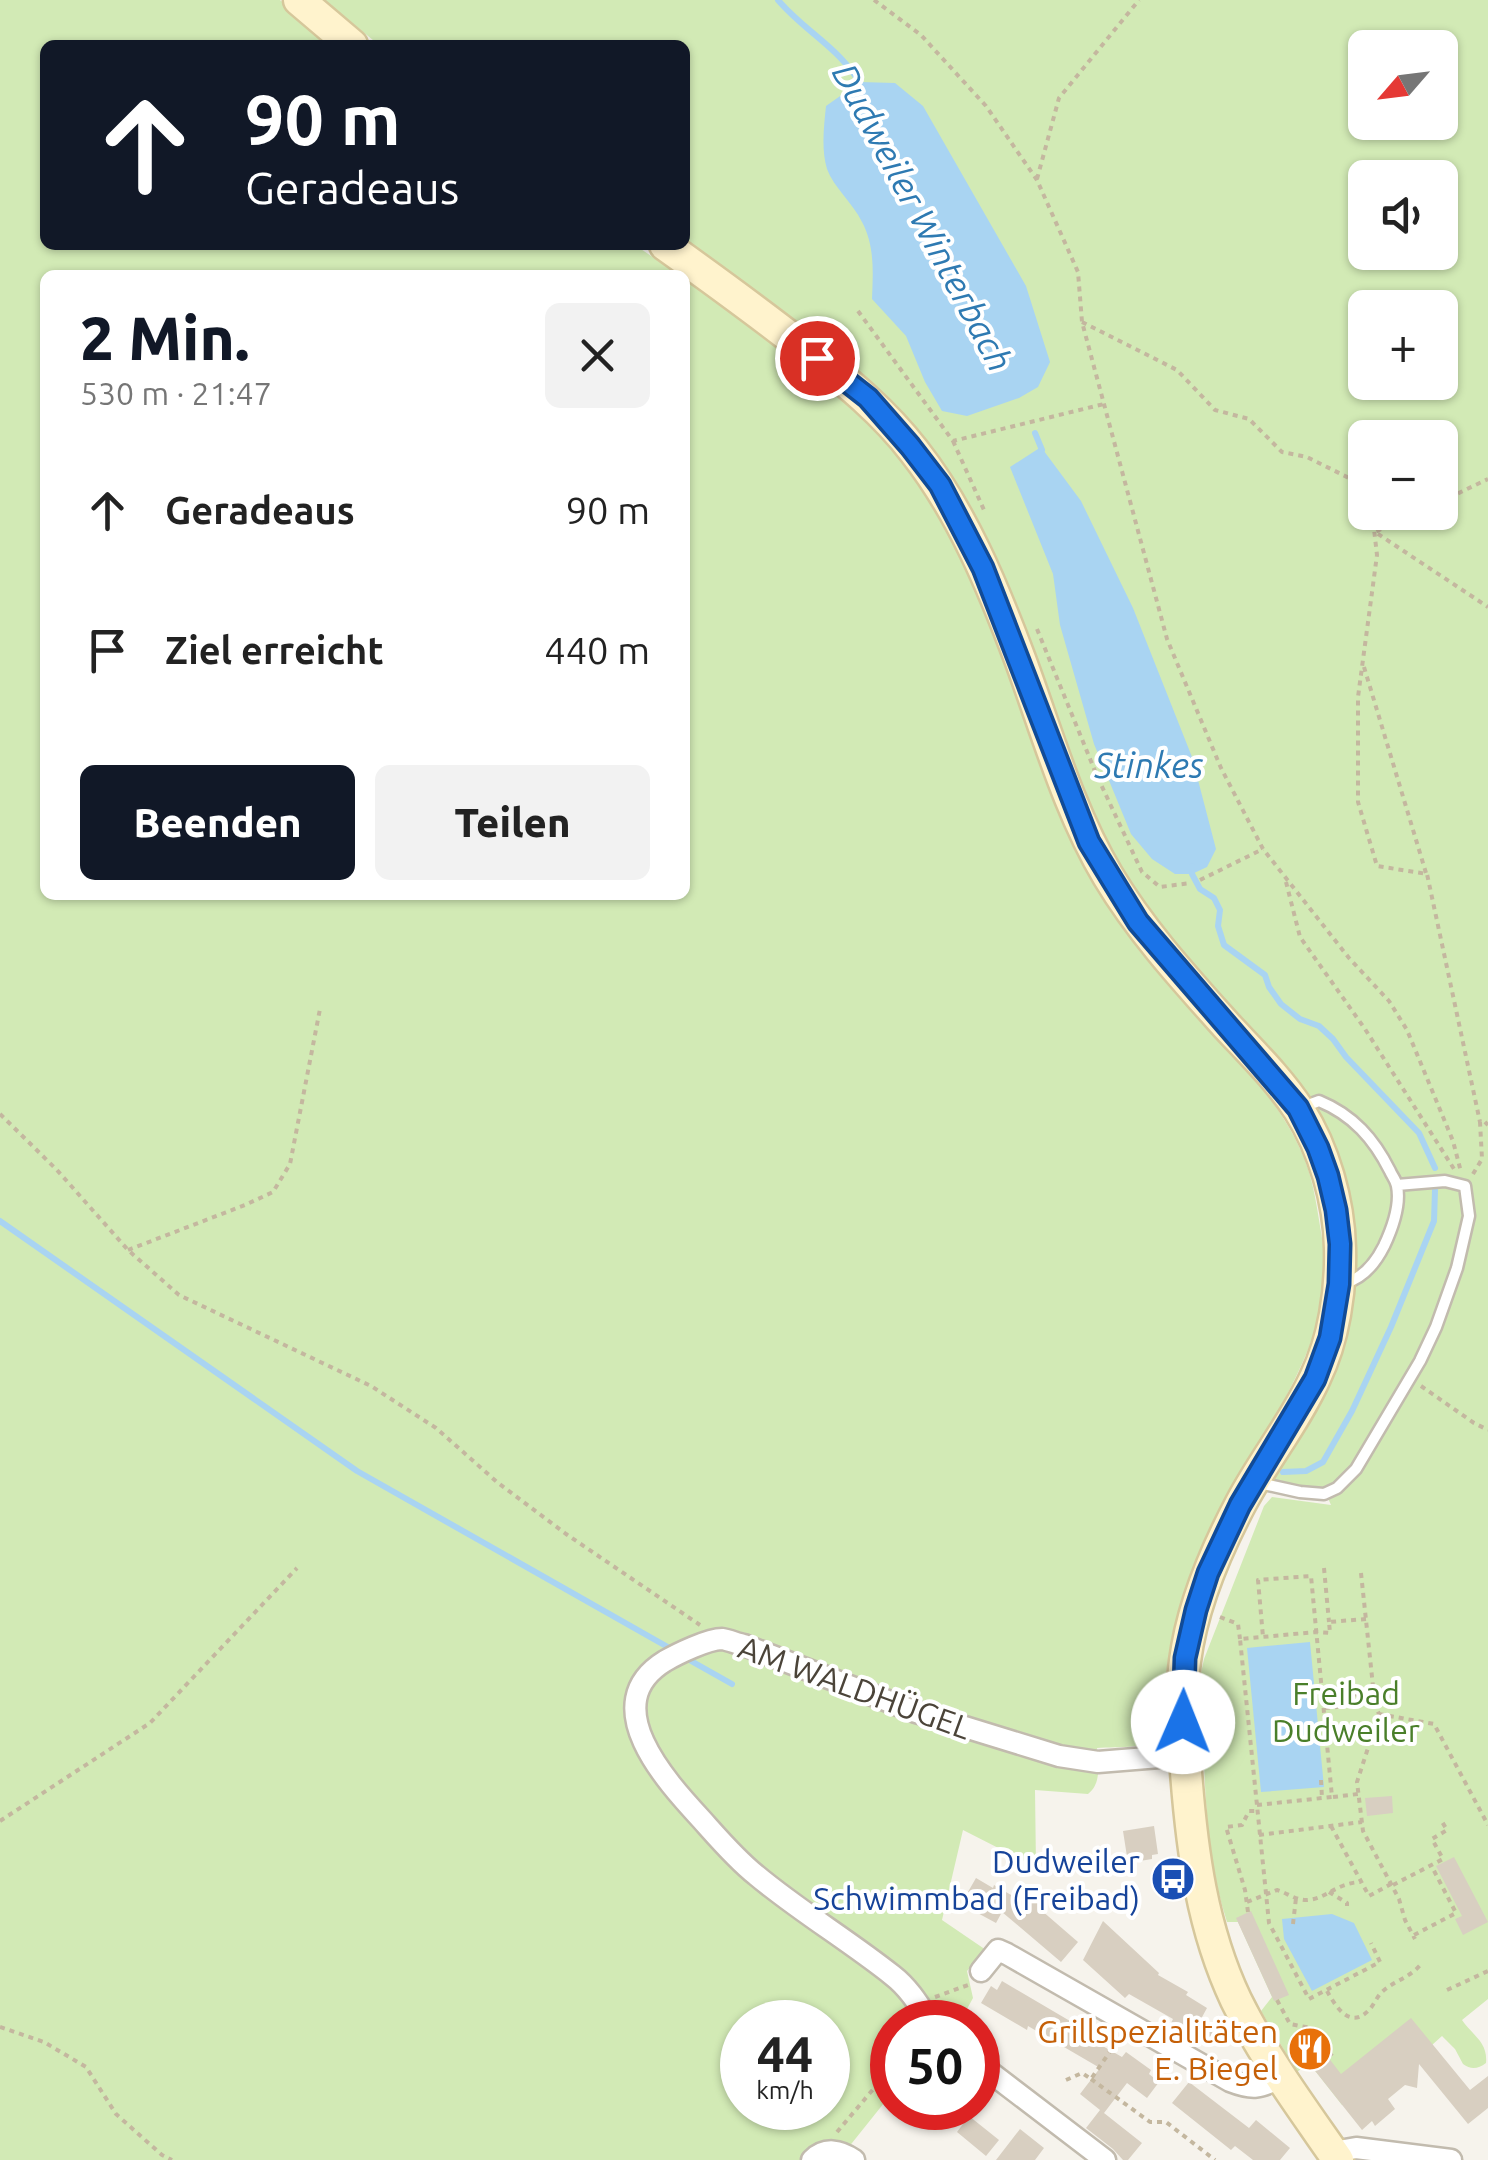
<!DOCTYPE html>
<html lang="de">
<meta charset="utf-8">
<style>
body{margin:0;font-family:Ubuntu,sans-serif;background:#f2f2f2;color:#222;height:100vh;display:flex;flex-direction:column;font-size:38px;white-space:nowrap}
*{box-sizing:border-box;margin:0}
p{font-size:32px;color:#767676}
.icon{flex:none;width:55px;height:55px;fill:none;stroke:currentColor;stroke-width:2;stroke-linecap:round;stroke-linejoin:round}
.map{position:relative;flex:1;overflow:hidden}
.side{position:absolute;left:40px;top:270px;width:650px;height:630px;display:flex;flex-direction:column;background:#fff;border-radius:15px;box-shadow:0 2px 8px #0004}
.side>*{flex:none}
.guide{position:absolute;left:40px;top:40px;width:650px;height:210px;border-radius:15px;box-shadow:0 2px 8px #0004;background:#111827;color:#fff;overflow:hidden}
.needle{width:65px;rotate:242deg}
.tools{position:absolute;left:1348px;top:30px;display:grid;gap:20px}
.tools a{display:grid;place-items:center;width:110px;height:110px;border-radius:15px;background:#fff;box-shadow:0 2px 8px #0004;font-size:50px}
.speed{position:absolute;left:720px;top:2000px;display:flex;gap:20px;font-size:50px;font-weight:700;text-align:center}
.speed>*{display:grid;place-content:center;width:130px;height:130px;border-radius:50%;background:#fff;box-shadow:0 2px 8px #0004;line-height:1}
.speed small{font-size:25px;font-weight:400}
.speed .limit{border:15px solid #d22;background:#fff;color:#111}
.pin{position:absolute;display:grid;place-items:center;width:85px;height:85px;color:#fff;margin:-42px;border:5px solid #fff;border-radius:50%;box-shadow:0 2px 10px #0007}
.me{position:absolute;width:110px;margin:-55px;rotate:1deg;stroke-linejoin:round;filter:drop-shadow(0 0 8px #0008)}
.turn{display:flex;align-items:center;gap:35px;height:210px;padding:0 40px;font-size:45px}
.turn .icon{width:130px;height:130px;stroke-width:2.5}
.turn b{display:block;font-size:70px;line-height:85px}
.round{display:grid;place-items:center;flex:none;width:105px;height:105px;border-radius:15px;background:#f2f2f2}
.summary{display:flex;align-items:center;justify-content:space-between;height:170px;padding:0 40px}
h1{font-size:60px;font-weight:800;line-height:75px;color:#111827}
.action{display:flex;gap:20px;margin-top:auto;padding:20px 40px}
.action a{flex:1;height:115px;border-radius:15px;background:#111827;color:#fff;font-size:40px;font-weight:800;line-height:115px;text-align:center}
.action a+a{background:#f2f2f2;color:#222}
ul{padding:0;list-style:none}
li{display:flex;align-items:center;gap:30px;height:140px;padding:0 40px}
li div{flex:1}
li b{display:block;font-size:38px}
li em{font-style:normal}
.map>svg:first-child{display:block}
</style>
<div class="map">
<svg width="1488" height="2160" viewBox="0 0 1488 2160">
<rect width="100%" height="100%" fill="#f6f3ec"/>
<path fill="#d2eab5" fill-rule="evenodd" d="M0,0H280L330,45H45V245H635L679,275H45V895H685V279C725,307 763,336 802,367C848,404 896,443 928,494C1004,613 1024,757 1093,880C1126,940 1175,990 1221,1041C1251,1075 1283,1109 1301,1151C1312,1174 1316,1201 1320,1226C1323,1244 1327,1267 1325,1286C1317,1365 1249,1455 1212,1525C1179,1587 1163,1661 1162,1731C1151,1751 1118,1746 1097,1748C1098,1764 1102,1783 1088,1794L1035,1790L1036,1867L963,1830L942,1920L986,1950L967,1971L973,1998L962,2018L956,2015L950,2022H892V2093L844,2153L812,2160H0ZM742,2022H828V2108H742Z
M324,0H1488V1999L1462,2020C1473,2036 1488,2042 1486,2063C1478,2069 1471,2070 1463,2064L1455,2049L1442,2036L1432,2045L1412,2049L1342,2105L1309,2063L1297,2072L1261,2011L1272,1997L1238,1922H1227C1201,1842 1205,1756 1201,1673L1204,1659L1264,1506L1272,1497L1331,1505L1323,1487H1304L1271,1479L1353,1249C1353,1236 1355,1223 1353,1211C1328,1065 1192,991 1121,871C1106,845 1094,816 1082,789C1032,671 1001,542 923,438C894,399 856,370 818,340C774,305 730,272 685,240V45H379ZM1365,48H1440V122H1365ZM1365,178H1440V252H1365ZM1365,308H1440V382H1365ZM1365,438H1440V512H1365Z"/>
<path fill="#a9d4f2" d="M860,82L895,83L923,106L1026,286L1050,362L1038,387L1019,398L967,416L942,411L925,382L906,336L872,299C873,273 875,246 862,222C853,203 834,188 827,169C821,149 824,126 826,106Z
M1041,447L1081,501L1133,608L1192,757L1216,849L1207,867L1192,874H1175L1152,859L1131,834L1094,744L1060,625L1053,574L1010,467Z
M1310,1642L1324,1787L1261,1792L1247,1648Z
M1332,1914L1354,1923L1372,1960L1312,1991L1284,1939L1282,1919Z"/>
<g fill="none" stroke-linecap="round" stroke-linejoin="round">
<path stroke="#a9d4f2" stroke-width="6" d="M778,0C806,33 841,48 863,88
M1035,433L1042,450
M1192,866V874L1200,889L1214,898L1220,910L1218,926L1224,945L1265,975L1269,987L1281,1004L1300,1019L1319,1026L1333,1039L1346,1057L1419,1133L1435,1168
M0,1221L357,1471L673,1650
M1283,1472L1306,1471L1323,1462L1352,1411L1391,1327L1434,1221L1435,1190
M684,1657L732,1684"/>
</g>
<path fill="#d8cfc1" d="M1392,1796L1393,1813L1367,1816L1365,1798Z
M1154,1826L1158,1854L1152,1855V1859L1128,1863L1123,1831Z
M1454,1857L1488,1922L1463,1935L1455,1919L1462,1916L1436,1866Z
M976,1878L993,1888L994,1885L1025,1903L1034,1899L1042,1905L1041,1910L1078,1942L1061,1962L1002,1912L996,1923L961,1904Z
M1251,1911L1289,1995L1274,2001L1236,1918Z
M1103,1921L1159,1973L1158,1975L1188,1992L1186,1995L1207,2008L1201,2019L1216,2027L1207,2043L1171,2023L1173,2019L1129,1994L1125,1998L1083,1960Z
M1002,1981L1087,2031L1085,2036L1122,2057L1126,2052L1151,2070L1149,2074L1159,2082L1147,2098L1127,2083L1104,2113L1142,2143L1128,2160H1123L1113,2149L1086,2128L1100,2110L1080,2094L1100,2068L1028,2026L1027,2030L981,2003L991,1986L997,1990Z
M1411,2018L1470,2090L1488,2076V2108L1468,2124L1419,2064L1417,2088L1405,2085L1388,2099L1395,2109L1375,2126L1372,2121L1362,2130L1293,2043L1308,2031L1341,2074Z
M1189,2082L1249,2128L1256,2120L1290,2148L1280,2160H1253L1235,2146L1231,2150L1172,2103Z
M969,2116L999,2140L986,2156L957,2132Z
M1020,2129L1044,2148L1035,2160H996Z"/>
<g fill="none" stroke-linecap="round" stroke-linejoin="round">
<defs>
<path id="service" d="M1300,1108L1319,1101C1353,1115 1374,1139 1390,1171C1392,1176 1396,1180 1397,1186C1401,1206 1392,1229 1384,1246C1376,1262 1363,1278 1345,1283
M1259,1483L1300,1492L1324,1494L1337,1488L1356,1469L1420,1361L1436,1327L1457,1268L1469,1216L1465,1186L1445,1181L1397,1185"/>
<path id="minor" d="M981,1971L998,1950L1007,1954L1230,2081C1253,2090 1260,2088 1282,2077
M930,2022C919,2005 909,1988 892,1975C848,1940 799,1911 756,1875C736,1859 719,1839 702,1820C666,1781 595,1704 665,1661C677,1654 708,1639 722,1639C729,1640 738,1644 744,1645L916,1712L1059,1756L1098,1762L1184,1755
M978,2063L1105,2160
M1333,2152L1356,2148L1451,2160
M812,2160C825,2147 840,2150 854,2160"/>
<path id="secondary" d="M299,0L352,45
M665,245C714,280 762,315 809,352C847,382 884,412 914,451C962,512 993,587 1020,659C1047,732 1068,809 1108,876C1141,931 1184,978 1226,1025C1251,1052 1279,1079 1299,1110C1324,1149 1339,1201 1340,1248C1341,1291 1334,1339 1315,1378C1295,1422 1263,1461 1241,1503C1215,1552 1192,1606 1185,1661C1180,1697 1183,1735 1186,1772C1192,1851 1202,1928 1236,2000C1264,2057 1302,2108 1338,2160"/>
</defs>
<use href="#service" stroke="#c2bbae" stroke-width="15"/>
<use href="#minor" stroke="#c2bbae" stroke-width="25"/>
<use href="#secondary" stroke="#d6c79b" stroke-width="35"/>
<path stroke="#c4b79f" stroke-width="4" stroke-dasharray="5 5" stroke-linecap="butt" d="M874,0L921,35L986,106L1037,180L1078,272L1082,322L1167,639L1221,768L1263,849L1349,958L1389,1001L1407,1030L1453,1141L1461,1172
M1037,179L1059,98L1139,0
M858,311L953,441L1104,404
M1082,322L1177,370L1215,410L1249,419L1282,452L1307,457L1365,486
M953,441L984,510
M1440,502L1488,479
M1372,512L1377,555L1358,697V802L1377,866L1427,874L1480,1122
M1417,512L1375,532L1488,607
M1037,629L1097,776L1142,872L1160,887L1191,883
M1364,667L1426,873
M1200,880L1263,849
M1286,882L1300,937L1365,1029L1454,1169
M0,1114L57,1170L128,1250L179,1295L371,1386L436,1428L497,1482L566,1534L700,1625
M1473,1174L1482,1159L1480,1122L1484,1121L1488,1125
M128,1250L245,1205L273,1192L290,1164L320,1009
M1421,1386L1474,1423L1488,1430
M1324,1568L1329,1622
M1361,1573L1375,1705L1379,1714L1357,1782L1363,1831L1399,1899L1405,1920L1415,1939
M1220,1617L1238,1624L1240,1639
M1366,1619L1329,1622L1330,1633L1316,1632L1240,1639L1269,1923L1309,1999L1380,1962L1371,1943
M1325,1708L1337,1707L1336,1696L1374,1693
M1379,1714L1434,1724L1488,1825
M1321,1780L1322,1798
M1333,1797L1358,1794
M1257,1805L1332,1797L1311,1576L1258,1580L1263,1637
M0,1821L150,1723L297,1568
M1331,1826L1369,1896L1391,1884
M1259,1835L1362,1822
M1393,1885L1443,1859L1432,1839L1447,1830L1441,1820
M1329,1892L1347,1903V1906
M1247,1902L1277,1890C1287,1893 1297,1901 1308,1900C1328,1898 1336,1883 1361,1882
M1248,1912L1245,1890L1226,1827L1242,1825L1249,1811H1257
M1293,1924L1296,1898
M1414,1935L1456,1913L1431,1865
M1447,1990L1488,1971
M1327,1991C1336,2007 1350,2030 1369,2010C1374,2005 1377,1996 1383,1991C1396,1980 1411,1977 1422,1963
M935,1997L968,1985
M1277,2000L1290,2024L1311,2028L1332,2056
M0,2027L44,2042L86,2067L116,2114L162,2155L172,2160
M1091,2079L1150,2122H1166L1215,2160
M1066,2080L1082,2073L1091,2079L1118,2040
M837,2132L892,2067"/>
<use href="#service" stroke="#fff" stroke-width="10"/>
<use href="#minor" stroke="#fff" stroke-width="20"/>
<use href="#secondary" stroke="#fff3cd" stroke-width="30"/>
</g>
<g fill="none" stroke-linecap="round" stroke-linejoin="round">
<defs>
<path id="route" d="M817,358L868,398L910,446L940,485L983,568L1089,842L1138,922L1298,1108L1318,1148L1328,1176L1336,1210L1340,1244L1339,1284L1330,1338L1315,1379L1240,1505L1208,1573L1196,1610L1185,1658L1183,1722"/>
</defs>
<use href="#route" stroke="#114b97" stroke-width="25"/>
<use href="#route" stroke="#1a73e8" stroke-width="18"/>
</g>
<defs>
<symbol id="bus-disc" viewBox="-11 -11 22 22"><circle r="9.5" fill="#1a4fb4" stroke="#fff"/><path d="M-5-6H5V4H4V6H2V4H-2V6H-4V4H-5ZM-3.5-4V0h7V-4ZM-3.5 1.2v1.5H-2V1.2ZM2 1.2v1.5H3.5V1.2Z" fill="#fff"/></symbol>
<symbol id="restaurant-disc" viewBox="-11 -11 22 22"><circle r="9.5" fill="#e8710a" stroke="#fff"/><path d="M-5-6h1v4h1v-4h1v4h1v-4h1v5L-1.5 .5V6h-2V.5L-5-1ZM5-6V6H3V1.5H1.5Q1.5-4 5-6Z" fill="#fff"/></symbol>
</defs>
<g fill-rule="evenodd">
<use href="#bus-disc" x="1148" y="1854" width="50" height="50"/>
<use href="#restaurant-disc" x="1285" y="2024" width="50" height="50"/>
</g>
<g text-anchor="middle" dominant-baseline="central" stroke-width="8" stroke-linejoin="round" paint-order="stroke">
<g font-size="32" fill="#4b4439" stroke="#fff">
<text transform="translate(855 1687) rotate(20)">AM WALDHÜGEL</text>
</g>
<g font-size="32" fill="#4a7f2a" stroke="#fff">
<text x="1346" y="1693">Freibad<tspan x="1346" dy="37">Dudweiler</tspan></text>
</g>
<g font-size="32" fill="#164399" stroke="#fff" text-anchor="end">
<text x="1140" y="1861">Dudweiler<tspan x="1140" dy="37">Schwimmbad (Freibad)</tspan></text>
</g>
<g font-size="32" fill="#c56008" stroke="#fff" text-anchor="end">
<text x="1278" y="2031">Grillspezialitäten<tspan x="1278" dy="37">E. Biegel</tspan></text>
</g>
<g font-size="35" font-style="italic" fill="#2e7ab2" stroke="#fff">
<text transform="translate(923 217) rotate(62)">Dudweiler Winterbach</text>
<text x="1149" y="765">Stinkes</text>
</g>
</g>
</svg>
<div class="tools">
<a><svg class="needle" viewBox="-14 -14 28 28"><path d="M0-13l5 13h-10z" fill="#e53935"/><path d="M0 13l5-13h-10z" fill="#767676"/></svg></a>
<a><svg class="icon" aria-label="sound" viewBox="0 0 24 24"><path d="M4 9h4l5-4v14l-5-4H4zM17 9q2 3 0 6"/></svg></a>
<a>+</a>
<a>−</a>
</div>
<div class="speed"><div>44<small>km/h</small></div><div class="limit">50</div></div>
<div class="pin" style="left:817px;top:358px;background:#d93025"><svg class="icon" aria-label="arrive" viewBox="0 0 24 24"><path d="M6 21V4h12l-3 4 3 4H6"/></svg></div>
<svg class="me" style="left:1183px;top:1722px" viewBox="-20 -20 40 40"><circle r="19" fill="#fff"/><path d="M0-13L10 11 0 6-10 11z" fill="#1a73e8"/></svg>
<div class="guide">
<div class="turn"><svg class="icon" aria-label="ahead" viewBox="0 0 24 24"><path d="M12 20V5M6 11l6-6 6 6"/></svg><div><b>90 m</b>Geradeaus</div></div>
</div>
<section class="side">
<div class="summary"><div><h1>2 Min.</h1><p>530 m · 21:47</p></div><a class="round"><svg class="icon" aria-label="close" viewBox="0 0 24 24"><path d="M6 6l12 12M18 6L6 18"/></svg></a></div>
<ul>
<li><svg class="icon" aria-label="ahead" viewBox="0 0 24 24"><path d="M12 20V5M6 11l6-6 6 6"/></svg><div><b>Geradeaus</b></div><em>90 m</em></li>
<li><svg class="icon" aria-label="arrive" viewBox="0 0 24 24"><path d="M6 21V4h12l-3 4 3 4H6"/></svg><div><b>Ziel erreicht</b></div><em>440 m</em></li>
</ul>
<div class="action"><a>Beenden</a><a>Teilen</a></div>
</section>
</div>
